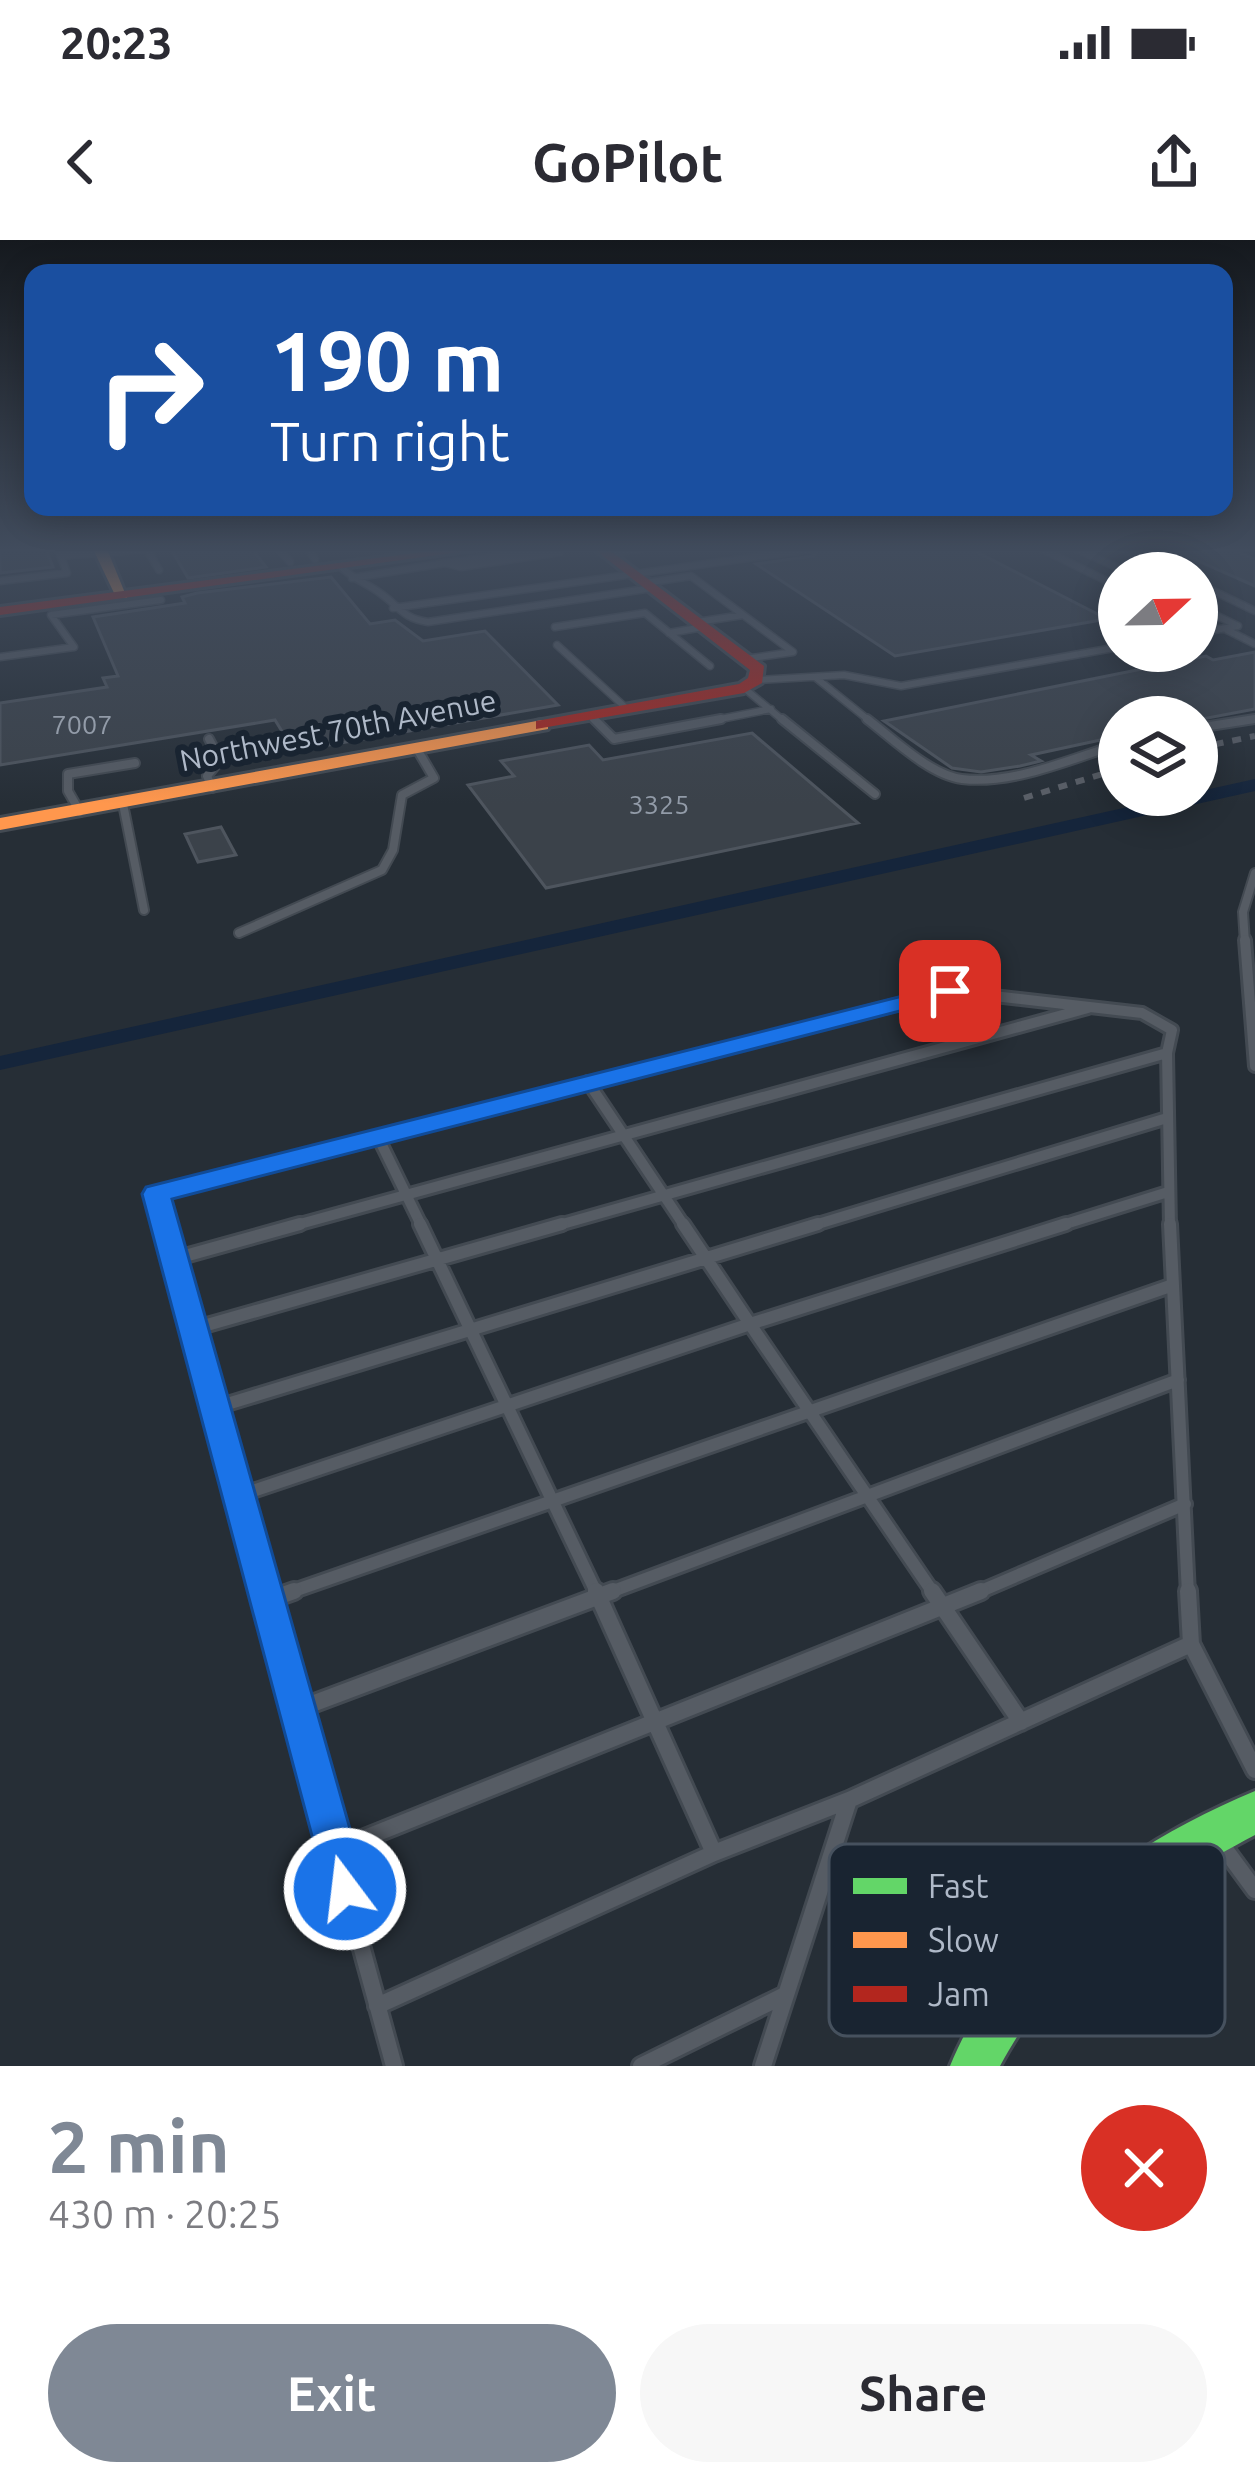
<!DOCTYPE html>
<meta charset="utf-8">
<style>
body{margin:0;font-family:Ubuntu,sans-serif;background:#f7f7f7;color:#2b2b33;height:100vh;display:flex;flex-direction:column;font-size:45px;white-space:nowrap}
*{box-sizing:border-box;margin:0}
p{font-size:39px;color:#7c7c81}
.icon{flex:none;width:66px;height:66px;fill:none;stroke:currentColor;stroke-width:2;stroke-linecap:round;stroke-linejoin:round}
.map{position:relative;height:1826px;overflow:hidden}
.panel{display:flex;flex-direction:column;background:#fff;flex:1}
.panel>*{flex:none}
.top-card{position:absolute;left:24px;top:24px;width:1209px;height:252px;border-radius:24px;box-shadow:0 6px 30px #0003;background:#1a4fa0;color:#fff;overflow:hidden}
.needle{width:78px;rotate:68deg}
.fabs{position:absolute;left:1098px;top:312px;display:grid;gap:24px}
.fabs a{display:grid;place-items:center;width:120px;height:120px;border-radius:50%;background:#fff;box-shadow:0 6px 30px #0003;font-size:60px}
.pin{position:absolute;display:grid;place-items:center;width:102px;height:102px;color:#fff;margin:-51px;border-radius:24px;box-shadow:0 6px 18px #0006}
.me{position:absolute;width:132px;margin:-66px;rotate:345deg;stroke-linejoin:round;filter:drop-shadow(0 0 9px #0008)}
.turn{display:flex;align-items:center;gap:42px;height:252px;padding:0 48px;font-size:54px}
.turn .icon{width:156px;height:156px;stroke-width:2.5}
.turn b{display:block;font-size:84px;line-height:102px}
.round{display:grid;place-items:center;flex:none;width:126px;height:126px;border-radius:63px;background:#f7f7f7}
.overview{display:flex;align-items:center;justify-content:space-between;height:204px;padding:0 48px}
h1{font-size:72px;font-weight:600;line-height:90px;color:#7f8895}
.primary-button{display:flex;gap:24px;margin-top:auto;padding:24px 48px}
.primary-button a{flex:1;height:138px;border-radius:72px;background:#7f8895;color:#fff;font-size:48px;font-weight:600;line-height:138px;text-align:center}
.primary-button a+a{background:#f7f7f7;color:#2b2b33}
.status{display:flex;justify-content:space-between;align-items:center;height:84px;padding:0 60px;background:#fff;direction:ltr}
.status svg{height:33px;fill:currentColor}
header{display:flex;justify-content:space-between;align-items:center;height:156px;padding:0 48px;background:#fff;font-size:54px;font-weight:600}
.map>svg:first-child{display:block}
</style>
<div class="status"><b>20:23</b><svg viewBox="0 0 49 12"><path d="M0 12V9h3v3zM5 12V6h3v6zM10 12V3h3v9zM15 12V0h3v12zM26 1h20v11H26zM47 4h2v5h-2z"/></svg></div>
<header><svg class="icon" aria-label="back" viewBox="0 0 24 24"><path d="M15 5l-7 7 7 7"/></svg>GoPilot<svg class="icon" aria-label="share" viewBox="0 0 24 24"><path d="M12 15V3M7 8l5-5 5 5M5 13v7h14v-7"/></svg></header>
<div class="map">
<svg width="1255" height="1826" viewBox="0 0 1255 1826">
<rect width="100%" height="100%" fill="#262e36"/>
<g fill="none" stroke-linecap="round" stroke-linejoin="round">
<path fill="#15253b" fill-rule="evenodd" d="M1255,539V551L0,830V816Z"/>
</g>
<path fill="#3b424a" stroke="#4e555e" stroke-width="3" d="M0,309H46L53,327L0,333Z
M171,309H252L266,327L188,338Z
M819,309H971L1107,379L895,416L756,324L813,316Z
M1171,309H1231L1255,319V346Z
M331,337L370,384L395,380L423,401L485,391L558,465L294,511L275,480L0,525V463L107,447L103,438L118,436L93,377L185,363L182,357L197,353Z
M1255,412V469L1197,480L1119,477V496L1031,515L1041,521L1020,526L981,532L952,528L884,481L1206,416L1213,420Z
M752,493L858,583L546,648L468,545L514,536L501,521L589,505L603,520Z
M221,587L236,615L198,622L185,594Z"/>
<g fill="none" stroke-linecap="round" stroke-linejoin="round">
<defs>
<path id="lane-far4" d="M279,309L290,322
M308,309L315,319
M548,309L560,312L461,327L445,323Z
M1042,309L1119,347
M1077,309L1129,333
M1122,309L1175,333
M607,313L640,309
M60,316L147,309L159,330
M340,326C353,339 366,343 380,353C400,367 402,378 428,382L652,348
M352,338L445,323
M0,341L67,333L58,309
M645,343L691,336L793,412L745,419
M1197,343L1255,371
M1197,366L1238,386L1197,393
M393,368L812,309
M697,382L743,375
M555,387L645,373L710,426
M1227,390L1255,404
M669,393L703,387
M557,405L627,469
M74,407L51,375L161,360
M0,417L74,407
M815,437L871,482
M756,440L844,435L901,446L1119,407
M744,448L785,482
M592,476L597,482
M705,482L771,469
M1239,482L1255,479"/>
<path id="lane-far3" d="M594,479L614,499L721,479
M782,479L875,554
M867,479C892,498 930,535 962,539C1013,545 1071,519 1119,504
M1197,488L1255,479
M209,499L220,520L207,536L212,548
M123,564L144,670
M80,572L68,551V534L135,523
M239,693L382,630L393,610L402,555L434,538L417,509
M1245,703L1243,672L1255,633"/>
<path id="lane-far2" d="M1245,700L1255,826
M588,842L685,987
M378,897L422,987
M165,987L156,954L950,751L1142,773L1172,790L1167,813L1170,987
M289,987L1088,768
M552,987L1167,813
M808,987L1167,878
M1056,987L1168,952"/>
<path id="lane-far1" d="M164,984L265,1354
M420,984L597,1354
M1170,984L1188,1354
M174,1019L300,984
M193,1089L562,984
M214,1168L818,984
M238,1256L750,1084L683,984
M285,1354L1173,1045
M605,1354L1178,1140
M934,1354L750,1084L1066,984
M974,1354L1185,1264"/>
<path id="lane" d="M264,1351L394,1826
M596,1351L714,1613L849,1560
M932,1351L1021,1482
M1188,1351L1191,1404L1255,1530
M266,1361L294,1351
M296,1470L613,1351
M1219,1601L1255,1650
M335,1610L981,1351
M377,1766L714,1613
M641,1826L783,1756
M763,1826L849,1560L1191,1404"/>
<path id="fast" d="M1255,1551V1595C1141,1655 1063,1711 1000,1826H950C1005,1693 1125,1605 1255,1551Z"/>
<path id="slow" d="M93,309H107L127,358L115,355Z
M542,480L548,481V489L0,590V578Z"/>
<path id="jam" d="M446,309H481L0,375V367Z
M594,309H608L764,426L762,443L744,453L536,489V481L542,480L739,444L748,438L750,430Z"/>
</defs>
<use href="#lane-far4" stroke="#434a52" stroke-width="9"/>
<use href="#lane-far3" stroke="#434a52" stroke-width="12"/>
<use href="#lane-far2" stroke="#434a52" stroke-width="16"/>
<use href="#lane-far1" stroke="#434a52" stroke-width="18"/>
<use href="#lane" stroke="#434a52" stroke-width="22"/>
<use href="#fast" stroke="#434a52" stroke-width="6"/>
<use href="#slow" stroke="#434a52" stroke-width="6"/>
<use href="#jam" stroke="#434a52" stroke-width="6"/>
<use href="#lane-far4" stroke="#565c64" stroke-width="6"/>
<use href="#lane-far3" stroke="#565c64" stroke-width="8"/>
<use href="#lane-far2" stroke="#565c64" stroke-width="10"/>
<use href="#lane-far1" stroke="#565c64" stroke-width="12"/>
<use href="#lane" stroke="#565c64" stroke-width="16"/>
<use href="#fast" fill="#63d668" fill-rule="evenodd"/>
<use href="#slow" fill="#ff974d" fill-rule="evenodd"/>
<use href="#jam" fill="#b3261e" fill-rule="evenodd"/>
<path stroke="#5a5f67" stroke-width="6" stroke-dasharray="9 9" stroke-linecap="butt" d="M1197,508L1255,496
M1024,558L1119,529"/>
</g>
<linearGradient id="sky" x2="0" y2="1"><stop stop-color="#15191e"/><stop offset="0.55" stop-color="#414c5d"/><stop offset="1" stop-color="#414c5d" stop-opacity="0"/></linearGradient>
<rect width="1255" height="564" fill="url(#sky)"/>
<path fill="#1a73e8" stroke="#114b97" stroke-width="3" d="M950,744L962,751L958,756L172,959L367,1649L361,1664L345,1671L330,1664L142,954L146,947Z"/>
<g text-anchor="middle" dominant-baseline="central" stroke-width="12" stroke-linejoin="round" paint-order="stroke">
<g font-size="27" fill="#929ba8">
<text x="82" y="484">7007</text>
<text x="659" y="564">3325</text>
</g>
<g font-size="30" fill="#afb9c8" stroke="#192431">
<text transform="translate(338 490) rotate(-11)">Northwest 70th Avenue</text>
</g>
</g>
<rect x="829" y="1604" width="396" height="192" rx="18" fill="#192431" stroke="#46515e" stroke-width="3"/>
<rect x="853" y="1638" width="54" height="16" fill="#63d668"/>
<rect x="853" y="1692" width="54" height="16" fill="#ff974d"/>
<rect x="853" y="1746" width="54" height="16" fill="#b3261e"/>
<g font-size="33" fill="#afb9c8">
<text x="928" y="1658">Fast</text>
<text x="928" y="1712">Slow</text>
<text x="928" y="1766">Jam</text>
</g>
</svg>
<div class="fabs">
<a><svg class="needle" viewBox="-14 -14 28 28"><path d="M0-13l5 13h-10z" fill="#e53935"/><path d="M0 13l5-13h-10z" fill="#7c7c81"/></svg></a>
<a><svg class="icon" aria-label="layers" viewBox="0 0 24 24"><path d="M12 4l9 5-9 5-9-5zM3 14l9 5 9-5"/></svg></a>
</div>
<div class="pin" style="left:950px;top:751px;background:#d93025"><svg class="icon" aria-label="arrive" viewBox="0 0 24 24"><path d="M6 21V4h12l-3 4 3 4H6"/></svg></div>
<svg class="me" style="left:345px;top:1649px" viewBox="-20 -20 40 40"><circle r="17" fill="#1a73e8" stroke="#fff" stroke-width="3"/><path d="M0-11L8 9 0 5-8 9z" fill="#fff"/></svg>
<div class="top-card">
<div class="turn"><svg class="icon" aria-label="right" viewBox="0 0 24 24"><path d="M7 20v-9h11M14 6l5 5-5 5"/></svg><div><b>190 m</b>Turn right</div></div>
</div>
</div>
<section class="panel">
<div class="overview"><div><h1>2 min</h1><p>430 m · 20:25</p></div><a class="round" style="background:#d93025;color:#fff"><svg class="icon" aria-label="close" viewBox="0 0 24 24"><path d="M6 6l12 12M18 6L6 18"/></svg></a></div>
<div class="primary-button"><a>Exit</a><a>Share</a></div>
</section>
